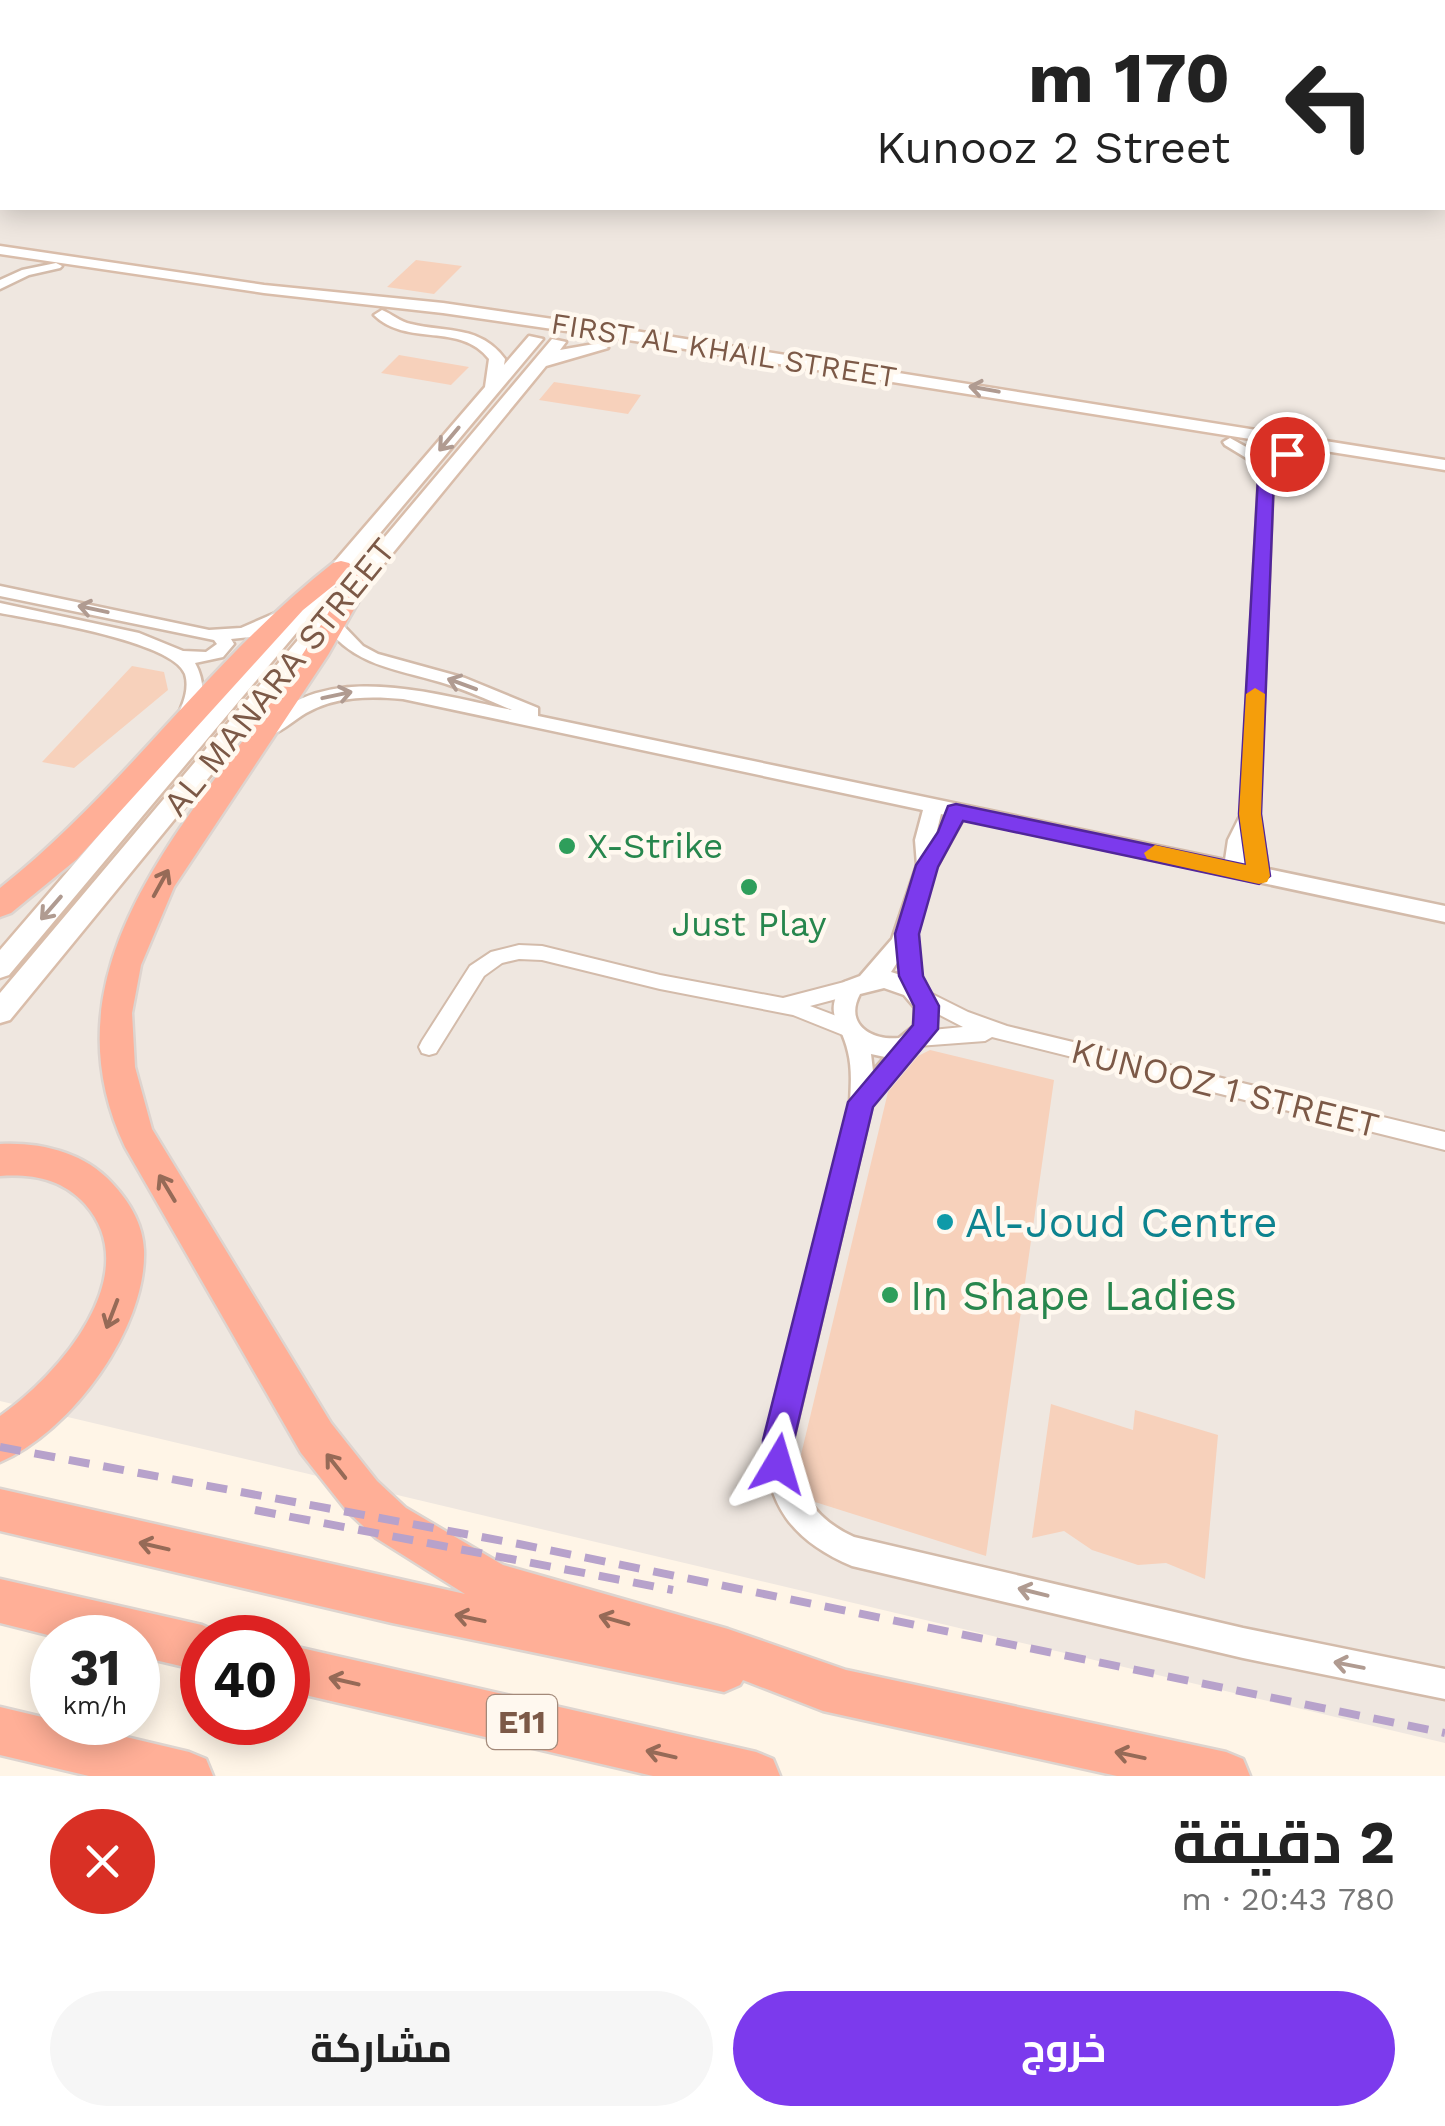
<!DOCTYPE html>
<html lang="ar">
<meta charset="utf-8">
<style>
body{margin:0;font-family:"Work Sans",Cairo,sans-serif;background:#f6f6f6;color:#222;direction:rtl;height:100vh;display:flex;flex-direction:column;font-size:38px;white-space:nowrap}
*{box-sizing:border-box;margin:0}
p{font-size:32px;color:#767676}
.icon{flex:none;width:55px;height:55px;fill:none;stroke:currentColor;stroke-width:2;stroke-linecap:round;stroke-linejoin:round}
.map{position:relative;height:1776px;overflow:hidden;direction:ltr}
.side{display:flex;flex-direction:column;background:#fff;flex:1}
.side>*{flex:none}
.top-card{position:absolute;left:0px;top:0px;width:1445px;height:210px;box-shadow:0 5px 25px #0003;direction:rtl;background:#fff;color:#222;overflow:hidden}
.speed{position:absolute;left:30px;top:1615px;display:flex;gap:20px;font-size:50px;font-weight:700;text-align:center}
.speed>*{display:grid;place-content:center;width:130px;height:130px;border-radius:50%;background:#fff;box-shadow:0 5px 25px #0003;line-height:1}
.speed small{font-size:25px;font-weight:400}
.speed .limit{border:15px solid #d22;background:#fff;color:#111}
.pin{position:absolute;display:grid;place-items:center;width:85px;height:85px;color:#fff;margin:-42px;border:5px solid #fff;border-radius:50%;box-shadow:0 2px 10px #0007}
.me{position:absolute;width:110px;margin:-55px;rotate:7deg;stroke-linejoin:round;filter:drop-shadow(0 0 8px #0008)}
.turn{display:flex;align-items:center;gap:35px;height:210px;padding:0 50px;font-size:45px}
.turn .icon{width:130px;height:130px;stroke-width:2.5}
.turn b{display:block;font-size:70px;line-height:85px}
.round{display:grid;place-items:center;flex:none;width:105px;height:105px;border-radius:52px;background:#f6f6f6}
.summary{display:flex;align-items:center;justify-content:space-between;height:170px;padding:0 50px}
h1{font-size:60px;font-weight:700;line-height:75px}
.primary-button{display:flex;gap:20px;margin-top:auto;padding:20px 50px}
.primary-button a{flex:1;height:115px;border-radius:60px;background:#7c3aed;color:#fff;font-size:40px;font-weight:700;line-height:115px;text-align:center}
.primary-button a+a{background:#f6f6f6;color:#222}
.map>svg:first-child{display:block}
</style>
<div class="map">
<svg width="1445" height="1776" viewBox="0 0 1445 1776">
<rect width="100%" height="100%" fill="#fff5e7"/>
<path fill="#efe7e0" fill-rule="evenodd" d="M0,0H1445V1743L0,1401ZM2,2H1442V208H2Z"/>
<path fill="#f7d1bb" d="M416,260L462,266L434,294L387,287Z
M399,355L469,367L451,385L381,373Z
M554,382L641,395L628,414L539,400Z
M132,666L164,672L168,690L74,768L42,762Z
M930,1050L1054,1080L986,1556L815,1502L799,1463L888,1092L918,1056Z
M1051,1404L1133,1430L1135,1410L1218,1435L1205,1579L1166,1563L1138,1565L1092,1550L1064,1531L1032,1538Z"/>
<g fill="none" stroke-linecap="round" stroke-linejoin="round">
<defs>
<path id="minor" d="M1442,84H1445V89H1442Z
M519,945L542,946L660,975L783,998L852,980L859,983L861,988L859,993L810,1006L855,1023L858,1029L855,1035L848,1037L793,1015L660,989L542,960L519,959L502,963L484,976L436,1053L429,1055L422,1053L419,1047L422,1041L470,966L491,952Z
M920,988L968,1012L1007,1026L1445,1132V1150L992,1037L985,1041L918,1046L911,1044L908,1038L911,1032L963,1027L913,1001L911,996L913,991Z"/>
<path id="tertiary" d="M56,263L62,266L60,268L29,275L0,289V280L22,270Z
M1230,438L1264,457L1267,462L1271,455L1301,449L1308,453L1281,461L1273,477L1259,814L1268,869L1445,906V922L963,819L936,868L911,941L891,972L910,978L927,990L937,1006L936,1029L872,1105L793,1440C793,1486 812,1518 854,1537L1243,1628L1445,1669V1699L1243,1658L852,1566C793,1541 765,1505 765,1440L850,1102C851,1085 852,1068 848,1052C841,1020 822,1015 844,982L860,976L892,939L917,865L915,840L923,810L403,699C369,696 336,696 306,713C294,720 284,730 271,735L262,729C320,657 437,695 512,710C488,700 464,689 440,682C395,669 353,665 325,625L333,620L339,621L363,646L378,654L465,678L538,708V716L1225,860L1228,840L1241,814L1259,477L1253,462L1225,445L1223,442ZM941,814L945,815L936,834ZM884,988L904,995L915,1008L914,1026L899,1038C871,1041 844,1024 860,994ZM871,1054L885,1057L873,1071Z
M0,586L209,630L241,628L280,611L288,616L250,637L231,639L234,644L223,657L195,663C206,682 207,715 185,726L176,720C182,706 190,690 185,674C173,641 36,620 0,613V603L139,633L183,651L206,652L217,644L214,640L0,596Z"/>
<path id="secondary" d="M0,246L264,285L443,303L635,331L1445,460V470L635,341L443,313L264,293L0,254Z
M382,310C392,314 400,322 411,324C448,333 480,325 505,359L504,365L529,336L543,339L9,975L0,978V950L485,387L489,359C461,322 406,347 374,315Z
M552,339L566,342L560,350L600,343L608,348L546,366L10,1020L0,1023V993Z"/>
<path id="motorway" d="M341,561L349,563L353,568L349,573L303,610L77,859L11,913L0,917V888C122,792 210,659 333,563Z
M361,569L373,576L328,655L174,887L141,965L132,1013L135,1067L152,1129L331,1423L377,1481L406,1508L503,1565L728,1629L846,1670L1226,1752L1243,1759L1250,1776H1117L823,1711L743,1680L740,1685L724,1692L392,1623L0,1531V1489L465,1594L376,1538L347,1511L301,1453L125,1147C50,988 157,858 247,735C284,684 319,632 349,576Z
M0,1144C40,1142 84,1152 112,1183C129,1201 143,1224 144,1250C147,1328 71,1432 0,1462V1416C59,1375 147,1274 85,1204C62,1179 33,1174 0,1176Z
M0,1579L202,1625L218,1632L220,1638H202V1671L138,1656V1638H60L0,1623Z
M288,1645L756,1752L773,1759L780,1776H653L288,1691Z
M0,1707L189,1752L206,1759L213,1776H89L0,1755Z"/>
</defs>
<use href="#minor" stroke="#d3bbaa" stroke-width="4"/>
<use href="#tertiary" stroke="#d3bbaa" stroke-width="5"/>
<use href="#secondary" stroke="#d9bdaa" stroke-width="5"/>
<use href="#motorway" stroke="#ddd4cf" stroke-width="5"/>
<use href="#minor" fill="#fff" fill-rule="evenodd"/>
<use href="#tertiary" fill="#fff" fill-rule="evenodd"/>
<use href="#secondary" fill="#fff" fill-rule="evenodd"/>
<use href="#motorway" fill="#ffaf97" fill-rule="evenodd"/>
<path stroke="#b7a2cb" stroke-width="8" stroke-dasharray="21 14" stroke-linecap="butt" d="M0,1447L519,1544L1445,1733
M255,1510L673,1590"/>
</g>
<defs><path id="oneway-shaft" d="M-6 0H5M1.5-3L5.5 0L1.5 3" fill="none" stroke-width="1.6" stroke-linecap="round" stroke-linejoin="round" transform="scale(2.5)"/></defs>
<g stroke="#b09b91">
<use href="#oneway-shaft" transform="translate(984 389) rotate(-170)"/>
<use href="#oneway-shaft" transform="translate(449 439) rotate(130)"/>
<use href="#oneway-shaft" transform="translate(93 609) rotate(-168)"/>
<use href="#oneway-shaft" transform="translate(462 684) rotate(-160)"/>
<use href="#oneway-shaft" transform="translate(337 695) rotate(-12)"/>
<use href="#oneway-shaft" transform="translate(51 908) rotate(131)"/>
<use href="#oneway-shaft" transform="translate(1033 1592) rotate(-166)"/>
<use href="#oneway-shaft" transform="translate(1349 1665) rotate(-169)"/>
</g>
<g stroke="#966a57">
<use href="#oneway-shaft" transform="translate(161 883) rotate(-61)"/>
<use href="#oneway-shaft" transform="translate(167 1188) rotate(-121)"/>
<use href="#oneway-shaft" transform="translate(112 1314) rotate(111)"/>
<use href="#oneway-shaft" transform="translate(336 1466) rotate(-128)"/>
<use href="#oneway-shaft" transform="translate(154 1546) rotate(-167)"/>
<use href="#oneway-shaft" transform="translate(470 1618) rotate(-168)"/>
<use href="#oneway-shaft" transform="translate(614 1620) rotate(-164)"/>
<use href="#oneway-shaft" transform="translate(344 1681) rotate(-167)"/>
<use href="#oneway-shaft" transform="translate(661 1754) rotate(-167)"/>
<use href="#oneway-shaft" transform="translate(1130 1755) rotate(-168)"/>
</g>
<path fill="#7c3aed" stroke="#51269a" stroke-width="2.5" d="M1282,451L1295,454L1280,464L1274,477L1261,814L1270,876L1259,884L963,821L938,867L919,934L923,976L939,1006L938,1029L873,1107L794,1440V1464L790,1475L778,1480L767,1475L763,1464V1440L848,1102L913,1025L914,1006L899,976L895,934L916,865L938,832L948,806L956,804L1246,865L1239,814L1258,477L1268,457Z"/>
<path fill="#f59e0b" d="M1255,688L1265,694L1261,814L1270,876L1267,882L1259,884L1147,859L1144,853L1155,845L1246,865L1239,814L1246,694Z"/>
<g fill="#2e9e5b" stroke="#fff8ef" stroke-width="4">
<circle cx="567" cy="846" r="10"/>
<circle cx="749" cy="887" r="10"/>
<circle cx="890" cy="1295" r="10"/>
</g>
<circle fill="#0f9aa8" stroke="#fff8ef" stroke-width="4" cx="945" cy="1222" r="10"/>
<g text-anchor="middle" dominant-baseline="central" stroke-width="9" stroke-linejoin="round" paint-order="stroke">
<g font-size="30" fill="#7c5947" stroke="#fff8ef">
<text transform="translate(724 350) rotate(9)">FIRST AL KHAIL STREET</text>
</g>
<rect fill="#fff8ef" stroke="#a38979" stroke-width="2.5" x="487" y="1695" width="70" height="54" rx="8"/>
<g font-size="32" font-weight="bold" fill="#7c5947">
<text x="522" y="1722">E11</text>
</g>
<g font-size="35" fill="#7c5947" stroke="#fff8ef">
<text transform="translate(279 677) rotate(-51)">AL MANARA STREET</text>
<text transform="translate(1225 1088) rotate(14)">KUNOOZ 1 STREET</text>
</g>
<g font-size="35" fill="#27864d" stroke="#fff8ef" text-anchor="start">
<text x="587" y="846">X-Strike</text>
<text x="749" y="924" text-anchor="middle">Just Play</text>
</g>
<g font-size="42" fill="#0d838f" stroke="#fff8ef" text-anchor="start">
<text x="965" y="1222">Al-Joud Centre</text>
</g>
<g font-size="42" fill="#27864d" stroke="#fff8ef" text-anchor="start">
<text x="910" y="1295">In Shape Ladies</text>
</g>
</g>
</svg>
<div class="speed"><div>31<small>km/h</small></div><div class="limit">40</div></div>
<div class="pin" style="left:1287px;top:454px;background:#d93025"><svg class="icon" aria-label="arrive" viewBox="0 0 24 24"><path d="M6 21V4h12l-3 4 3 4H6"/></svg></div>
<svg class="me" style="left:778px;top:1464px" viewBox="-20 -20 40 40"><path d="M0-17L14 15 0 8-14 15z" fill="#7c3aed" stroke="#fff" stroke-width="4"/></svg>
<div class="top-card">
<div class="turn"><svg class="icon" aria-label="left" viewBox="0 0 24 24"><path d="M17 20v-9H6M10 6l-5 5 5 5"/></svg><div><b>170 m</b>Kunooz 2 Street</div></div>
</div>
</div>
<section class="side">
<div class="summary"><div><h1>2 دقيقة</h1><p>780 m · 20:43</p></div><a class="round" style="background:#d93025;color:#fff"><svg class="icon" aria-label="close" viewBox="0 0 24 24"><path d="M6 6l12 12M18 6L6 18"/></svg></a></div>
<div class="primary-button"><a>خروج</a><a>مشاركة</a></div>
</section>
